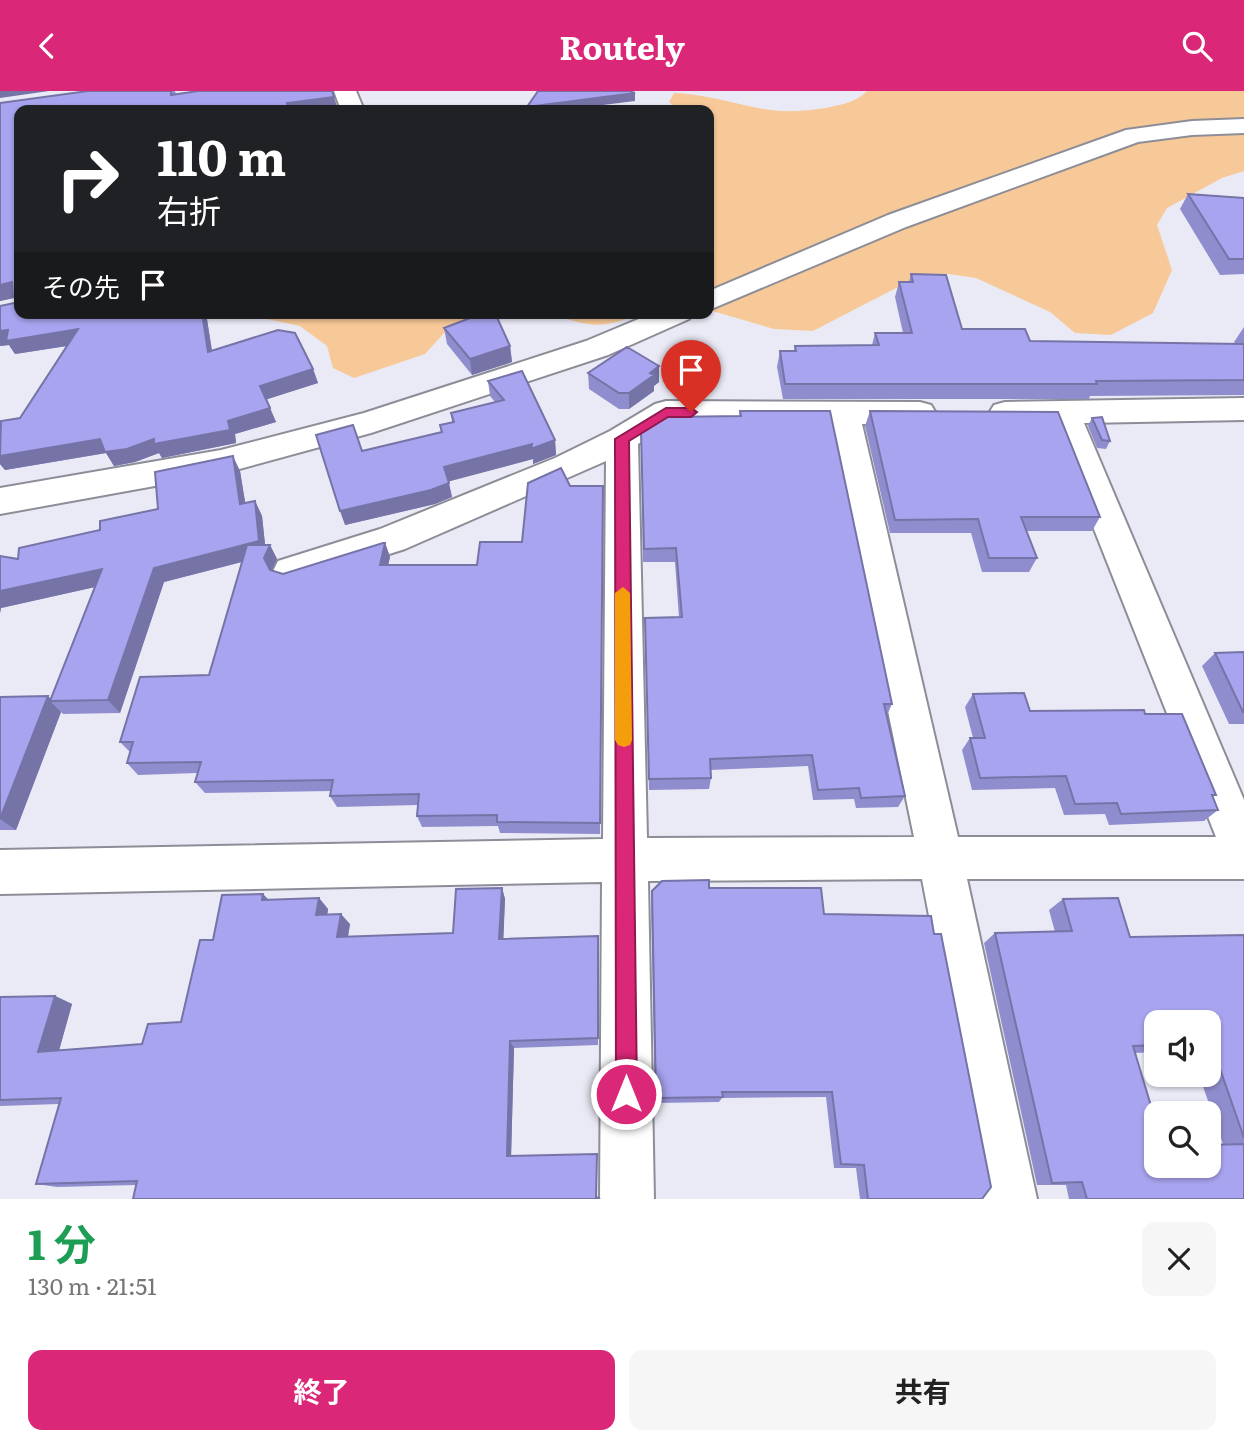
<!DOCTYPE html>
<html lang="ja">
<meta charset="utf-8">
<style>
body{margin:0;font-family:Literata,"Noto Sans JP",serif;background:#f6f6f6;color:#222;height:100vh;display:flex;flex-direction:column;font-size:26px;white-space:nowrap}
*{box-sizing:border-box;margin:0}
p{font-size:23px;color:#767676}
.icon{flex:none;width:38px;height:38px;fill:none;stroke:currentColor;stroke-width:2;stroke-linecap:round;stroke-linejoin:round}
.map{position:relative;height:1108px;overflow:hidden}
.side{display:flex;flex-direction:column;background:#fff;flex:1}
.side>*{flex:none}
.top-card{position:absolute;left:14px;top:14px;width:700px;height:214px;border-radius:14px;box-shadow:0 2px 5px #0004;background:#202124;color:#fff;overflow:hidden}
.fabs{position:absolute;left:1144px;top:919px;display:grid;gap:14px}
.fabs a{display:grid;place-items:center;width:77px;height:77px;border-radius:14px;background:#fff;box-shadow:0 2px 5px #0004;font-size:35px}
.pin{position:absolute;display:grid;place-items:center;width:60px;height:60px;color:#fff;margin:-72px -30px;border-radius:50% 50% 50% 0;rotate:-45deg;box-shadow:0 0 7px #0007}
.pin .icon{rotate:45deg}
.me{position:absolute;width:77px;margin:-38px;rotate:0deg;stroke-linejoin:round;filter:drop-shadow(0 0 5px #0008)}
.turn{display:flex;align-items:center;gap:24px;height:147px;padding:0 28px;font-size:32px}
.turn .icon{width:91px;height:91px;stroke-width:2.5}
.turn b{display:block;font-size:49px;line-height:60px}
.then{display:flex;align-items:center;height:66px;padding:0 28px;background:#0003;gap:14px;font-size:26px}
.round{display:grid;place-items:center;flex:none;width:74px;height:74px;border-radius:14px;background:#f6f6f6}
.head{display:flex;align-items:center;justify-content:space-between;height:119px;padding:0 28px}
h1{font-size:42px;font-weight:700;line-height:52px;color:#1e9e55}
.action{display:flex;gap:14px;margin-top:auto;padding:14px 28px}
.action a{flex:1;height:80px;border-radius:14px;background:#db2777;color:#fff;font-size:28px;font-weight:700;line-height:80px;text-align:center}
.action a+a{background:#f6f6f6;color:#222}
header{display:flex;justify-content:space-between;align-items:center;height:91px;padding:0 28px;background:#db2777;color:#fff;font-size:32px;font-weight:700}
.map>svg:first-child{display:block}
</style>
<header><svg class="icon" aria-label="back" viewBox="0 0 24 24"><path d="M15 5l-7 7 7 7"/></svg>Routely<svg class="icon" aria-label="search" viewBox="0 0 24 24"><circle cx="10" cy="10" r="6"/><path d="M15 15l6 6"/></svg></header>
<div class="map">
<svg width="1244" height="1108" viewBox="0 0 1244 1108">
<rect width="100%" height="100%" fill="#eaeaf6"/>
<path fill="#f7c998" d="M867,0H1244V80L1222,87L1167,117L1157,134L1172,179L1153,222L1111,244L1075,242L1050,221L976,187L948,183L900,195L813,240L774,238L709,219V49L715,34L709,32V19H679L669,11L674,2C712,3 744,17 780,20C803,21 853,17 867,0Z
M238,222H489L446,240L425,263L354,287L333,277L327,255L300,235Z
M551,222H640C604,239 587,236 551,222Z"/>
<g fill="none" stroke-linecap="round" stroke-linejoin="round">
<defs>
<path id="minor" d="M334,0H356L364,19H341Z
M1244,28V42L1192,44L1138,51L906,136L709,219V200L888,124L1126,39L1192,30Z
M653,222H693L689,228L608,264L371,342L221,383L0,423V397L221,359L364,322L586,250Z
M1244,307V329L1084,332L1244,709V788H967L1037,1108H983L922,788L648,790L654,1108H600L602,791L0,803V759L603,748L606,370L405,458L291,494L278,490L273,480L278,470L380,438L555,367L610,340L655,313L666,310L920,311L931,314L936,322L931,330L920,333H862L958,746H1216L1052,332L1005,333L994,330L989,322L994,314L1005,311ZM672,332L829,333L914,746L647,747L638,353Z"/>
</defs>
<use href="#minor" stroke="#8d8d98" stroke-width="4"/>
<use href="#minor" fill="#fff" fill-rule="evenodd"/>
</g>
<path fill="#908dce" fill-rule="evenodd" d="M88,0H175L176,3L198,0H332L338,19H19V222H206L212,259L278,239L295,242L313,278L318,292L266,308L276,331L235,343L236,352L162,367L159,362L135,371L114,375L106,362L5,379L0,373L1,330L20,327L67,255L15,263L9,254L0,255V215L17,212L14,207L0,210V12Z
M1188,103L1244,107V183L1220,184L1180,118Z
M911,183L962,238L1030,250L1236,253L1234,251L1244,236V304L1090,305L1089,308H783L777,276L780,260H794L795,255L872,254L875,242H903L895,206L899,191H909Z
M444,237L510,255L512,271L472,284L447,253Z
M588,282L659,291L654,295V300L629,318H619L589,298Z
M488,290L555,349L556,364L533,373V368L448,390L452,406L435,413L345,434L362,360L441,342L440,334L452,331L451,322L495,311L490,305Z
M740,320L892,613L887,624L905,705L898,716L856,717L854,708L813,709L808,675L710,679L711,687L709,698L649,699L645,527H679L675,471H643L641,340L739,325Z
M870,320L1100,426L1092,440H1026L1037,467L1029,481H982L971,442H890L865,335Z
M1092,327L1110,350L1106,358L1097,357L1088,335Z
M240,380L245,412L255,410L262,425L265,454H270L277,468L272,479L283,483L385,452L390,466L388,474H477L522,451L570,395H603L600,743L500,742L498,735L422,736L417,725L418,714L337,716L330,705L331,700L205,702L195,691L197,682L138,684L127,672L130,661L120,651L209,584L242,471L164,491L120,622L63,623L61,621L16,739H0V606L51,607L95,496L1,517L0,522V465L18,468L100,439L158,418Z
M1244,561V633H1229L1202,575L1215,562Z
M973,603L1030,620L1145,623L1216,704L1213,706L1218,719L1204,730L1109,734L1105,723L1064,724L1055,697L972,699L962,659L970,647H973L965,616Z
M502,797L505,808L503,848L598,845V954L514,957L511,1065L597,1063V1106L136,1094L57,1096L36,1093L59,1013L0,1015V906L55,905L72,913L59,959L142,953L181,931L213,849L269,809L319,807L328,818L327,823L350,833L348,846L453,842Z
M709,797L824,823L982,1108H860L856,1077H834L826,1006L722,1007L719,1011L655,1012L651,811L652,800Z
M1063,808L1130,846L1244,844V1108H1069L1066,1094H1037L984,852L995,842L1055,841L1049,819ZM1157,931H1209V984H1199L1223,1053L1157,1074L1135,962L1157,961Z"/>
<path fill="#7673a7" d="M0,0H49L0,7Z
M635,2V10L563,19H527V16Z
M334,6L338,19H289L287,12Z
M12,191L14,207L0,210V194Z
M202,222H206L214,274L208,261Z
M78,238L86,252L15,263L9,254L0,255V240Z
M510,255L512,271L472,284L470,268Z
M659,275V291L654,295V300L629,318V302L650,282Z
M313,278L318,292L265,309L260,295Z
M270,317L276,331L235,343L236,352L162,367L159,362L135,371L114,375L106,362L5,379L0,373V365L100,348H154L228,330Z
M555,349L556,364L533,373V368L447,391L444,376L532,353Z
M233,365L240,380L248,428L240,413Z
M449,392L452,406L435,413L345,434L340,420Z
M255,410L262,425L266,462L270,454L277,468L271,481L264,467L265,465L164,491L120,622L108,609L154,477Z
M385,452L390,466L385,488L380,474Z
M102,478L113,492L1,517L0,522V500Z
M48,605L53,610H50L61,621L16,739L0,728Z
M502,797L505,808L503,858L499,848Z
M263,803L274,814L262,809Z
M319,807L328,818L326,834L316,824Z
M341,823L350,833L346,856L337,846Z
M598,845L599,855L598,954Z
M55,905L72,913L57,967L38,961Z
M510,950L514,957L511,1068L507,1065Z"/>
<path fill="#a8a4ef" stroke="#7673a7" stroke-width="2" d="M88,0H171V4L198,0H332L334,6L287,12L289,19H19V206H13L12,191L0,194V12Z
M538,0H629L635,2L527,16Z
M1188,103L1244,107V168H1229Z
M911,183L946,184L962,238H1025L1030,250L1244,253V289L1096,290L1097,293H785L780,260H796L795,255L879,254L875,242H912L899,191H913Z
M19,211V222H202L208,261L278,239L295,242L313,278L260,295L270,317L228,330L230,339L154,353V348L127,358L105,361L100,348L0,365L1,330L20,327L78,238L6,250L8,239L0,240V215Z
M483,222H495L510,255L470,268L444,237Z
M627,256L659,275L650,282L654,284L629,302H619L588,282Z
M522,280L555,349L531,358L532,353L444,376L449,392L431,399L340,420L316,344L353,334L362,360L442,341L440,334L454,331L451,322L504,309L488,290Z
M740,320H830L892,613H884L905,705L861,707L859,697L818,699L812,664L710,668L711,687L649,688L645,527L682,526L676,457L644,458L641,340L664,326L741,325Z
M870,320L1058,321L1100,426H1021L1037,467H989L978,428L895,429Z
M1102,326L1110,350L1102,349L1092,327Z
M233,365L240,413L255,410L259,450L154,477L108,609L50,610L102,478L0,500V465L18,468L19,457L100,439V430L158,418L155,381Z
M561,377L570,395H603L600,732L497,731V724L417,725L419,703L330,705L333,689L195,691L201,671L127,672L133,651H120L140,586L209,584L247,454H270L264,467L270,479L283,483L383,452H385L380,474H477L480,451H522L528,392Z
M1244,561V621H1243L1215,562Z
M1024,602L1030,620L1144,619L1145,623H1182L1216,704H1212L1218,719L1121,723L1117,712L1075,713L1066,685L980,687L970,647H985L973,603Z
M48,605L0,728V606Z
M709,789V797H821L824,823L931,825L934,843H941L991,1096L982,1108H868L864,1074L841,1073L832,1001H722L723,1006L656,1007L652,800L662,790Z
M502,797L499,848L598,845V947L510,950L507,1065L597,1063L596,1106L600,1108H133L137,1090L36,1093L61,1007L0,1009V906L55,905L38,961L142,953L148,933L181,931L200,849H213L222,804L263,803L262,809L319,807L316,824L341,823L337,846L453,842L456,798Z
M1118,807L1130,846L1244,844V1047L1211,952H1209V931H1157V954L1133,955L1157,1035V1074H1209V1054L1244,1053V1108H1087L1082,1091L1052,1092L995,842L1072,840L1063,808Z"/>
<path fill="#db2777" stroke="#8e194d" stroke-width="2" d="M666,317H691L697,321L691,326H668L629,350L637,1003L634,1011L626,1014L619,1011L616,1003L615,348Z"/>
<path fill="#f59e0b" d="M623,496L630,502L632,649L630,654L624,656L618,654L615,649V502Z"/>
</svg>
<div class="fabs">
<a><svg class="icon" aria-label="sound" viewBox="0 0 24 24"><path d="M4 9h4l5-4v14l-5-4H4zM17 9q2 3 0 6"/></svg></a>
<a><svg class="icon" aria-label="search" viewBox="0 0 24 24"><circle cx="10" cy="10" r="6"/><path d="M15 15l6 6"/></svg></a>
</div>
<div class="pin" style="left:691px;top:321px;background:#d93025"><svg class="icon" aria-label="arrive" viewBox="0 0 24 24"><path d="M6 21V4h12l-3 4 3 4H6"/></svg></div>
<svg class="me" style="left:626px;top:1003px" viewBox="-20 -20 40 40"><circle r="17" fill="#db2777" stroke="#fff" stroke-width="3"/><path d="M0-11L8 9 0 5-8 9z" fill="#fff"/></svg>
<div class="top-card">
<div class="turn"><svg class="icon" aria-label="right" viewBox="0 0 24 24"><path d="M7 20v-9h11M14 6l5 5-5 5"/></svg><div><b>110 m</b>右折</div></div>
<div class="then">その先<svg class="icon" aria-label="arrive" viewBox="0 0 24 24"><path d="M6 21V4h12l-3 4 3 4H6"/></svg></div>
</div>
</div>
<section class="side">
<div class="head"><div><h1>1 分</h1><p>130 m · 21:51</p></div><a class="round"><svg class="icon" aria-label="close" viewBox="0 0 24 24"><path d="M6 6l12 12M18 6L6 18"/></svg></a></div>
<div class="action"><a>終了</a><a>共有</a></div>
</section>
